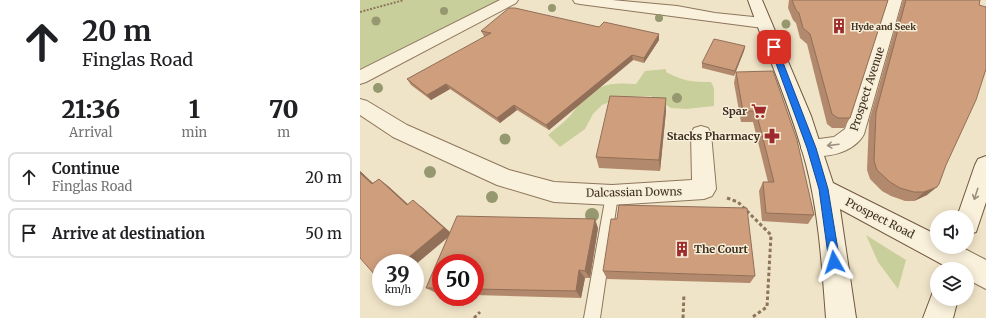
<!DOCTYPE html>
<style>
body{margin:0;font-family:Merriweather,serif;background:#f2f2f2;color:#202124;height:100vh;display:flex;flex-direction:column;font-size:15px;white-space:nowrap}
*{box-sizing:border-box;margin:0}
p{font-size:13px;color:#757577}
.icon{flex:none;width:22px;height:22px;fill:none;stroke:currentColor;stroke-width:2;stroke-linecap:round;stroke-linejoin:round}
.map{position:relative;flex:1;overflow:hidden}
.sheet{display:flex;flex-direction:column;background:#fff;width:360px}
.sheet>*{flex:none}
.hud{background:#fff;color:#202124;overflow:hidden}
.controls{position:absolute;left:570px;top:210px;display:grid;gap:8px}
.controls a{display:grid;place-items:center;width:44px;height:44px;border-radius:50%;background:#fff;box-shadow:0 2px 10px #0003;font-size:20px}
.speed{position:absolute;left:12px;top:254px;display:flex;gap:8px;font-size:20px;font-weight:700;text-align:center}
.speed>*{display:grid;place-content:center;width:52px;height:52px;border-radius:50%;background:#fff;box-shadow:0 2px 10px #0003;line-height:1}
.speed small{font-size:10px;font-weight:400}
.speed .limit{border:6px solid #d22;background:#fff;color:#111}
.pin{position:absolute;display:grid;place-items:center;width:34px;height:34px;color:#fff;margin:-17px;border-radius:8px;box-shadow:0 2px 6px #0006}
.me{position:absolute;width:44px;margin:-22px;rotate:354deg;stroke-linejoin:round;filter:drop-shadow(0 0 3px #0008)}
.turn{display:flex;align-items:center;gap:14px;height:84px;padding:0 16px;font-size:18px}
.turn .icon{width:52px;height:52px;stroke-width:2.5}
.turn b{display:block;font-size:28px;line-height:34px}
.eta{display:flex;justify-content:space-evenly;align-items:center;height:68px;text-align:center}
.eta b{font-size:24px;font-weight:800;line-height:28px}
ul{padding:0;list-style:none}
li{display:flex;align-items:center;gap:12px;height:50px;margin:0 8px 6px;padding:0 8px;border:2px solid #e0e0e0;border-radius:8px}
li div{flex:1}
li b{display:block;font-size:15px}
li em{font-style:normal}
main{display:flex;flex:1;min-height:0}
.map>svg:first-child{display:block}
</style>
<main>
<section class="sheet">
<div class="hud">
<div class="turn"><svg class="icon" aria-label="ahead" viewBox="0 0 24 24"><path d="M12 20V5M6 11l6-6 6 6"/></svg><div><b>20 m</b>Finglas Road</div></div>
</div>
<div class="eta">
<div><b>21:36</b><p>Arrival</p></div>
<div><b>1</b><p>min</p></div>
<div><b>70</b><p>m</p></div>
</div>
<ul>
<li><svg class="icon" aria-label="ahead" viewBox="0 0 24 24"><path d="M12 20V5M6 11l6-6 6 6"/></svg><div><b>Continue</b><p>Finglas Road</p></div><em>20 m</em></li>
<li><svg class="icon" aria-label="arrive" viewBox="0 0 24 24"><path d="M6 21V4h12l-3 4 3 4H6"/></svg><div><b>Arrive at destination</b></div><em>50 m</em></li>
</ul>
</section>
<div class="map">
<svg width="626" height="318" viewBox="0 0 626 318">
<rect width="100%" height="100%" fill="#f0e4c8"/>
<path fill="#c9cf9b" d="M0,0H141L0,71Z
M306,69V72C323,81 331,82 351,82L354,88V106L326,109L311,108L291,96L262,97L242,105L233,114L225,129L200,147L188,135C195,129 202,124 209,117C213,113 216,107 220,102C238,84 251,82 276,84L285,71Z
M506,235L546,260L538,289L518,262Z"/>
<g fill="none" stroke-linecap="round" stroke-linejoin="round">
<defs>
<path id="lane" d="M252,189L257,191L258,195L240,318H224L246,195L247,191Z"/>
<path id="street" d="M140,0H158L156,3L6,82L0,84V70Z
M213,0H252L317,6L355,13L403,18L409,20L411,23L409,26L403,28L220,4L215,3Z
M528,0H542L504,134C494,153 464,160 444,154L441,148L444,142L452,140L474,137L485,129Z
M0,99L7,101L47,125L149,170L194,182L252,185L332,180L331,134L334,128L341,126L348,128L351,134L356,189L352,196L344,199L252,205L194,202L137,185L33,137L0,115Z
M591,247H601L626,260V289L607,279V269C592,269 589,273 583,258L587,249Z"/>
<path id="secondary" d="M388,0H402L451,116L473,183L577,235V247H602L605,249L609,258L605,267C599,270 593,270 587,267L480,209L496,318H466C462,266 459,214 446,164C431,108 407,54 388,0Z
M626,156V202L616,232L607,235V217H597L615,165L618,159Z
M577,288V299H598L593,318H563L574,289Z"/>
</defs>
<use href="#lane" stroke="#8d765c" stroke-width="2"/>
<use href="#street" stroke="#8d765c" stroke-width="2"/>
<use href="#secondary" stroke="#6f573f" stroke-width="2"/>
<path stroke="#8d765c" stroke-width="2" stroke-dasharray="2 1.5" stroke-linecap="butt" d="M0,12L44,0"/>
<path stroke="#8d765c" stroke-width="3" stroke-dasharray="3.5 2.5" stroke-linecap="butt" d="M367,198L378,202L411,235L407,307L391,318
M114,318L120,312
M323,318L324,294"/>
<use href="#lane" fill="#faf1dc" fill-rule="evenodd"/>
<use href="#street" fill="#faf1dc" fill-rule="evenodd"/>
<use href="#secondary" fill="#faf1dc" fill-rule="evenodd"/>
</g>
<g fill="#96986f">
<circle cx="192" cy="8" r="4"/>
<circle cx="84" cy="11" r="4"/>
<circle cx="299" cy="18" r="4"/>
<circle cx="16" cy="21" r="4.5"/>
<circle cx="426" cy="24" r="4.5"/>
<circle cx="18" cy="88" r="5"/>
<circle cx="317" cy="98" r="5"/>
<circle cx="145" cy="139" r="5.5"/>
<circle cx="70" cy="172" r="6"/>
<circle cx="132" cy="197" r="6"/>
<circle cx="232" cy="215" r="7"/>
</g>
<path fill="#b2896c" d="M429,0H528L490,118L484,128H472L467,124L447,44L440,38L436,23L433,20L428,8Z
M543,0H620L567,195L554,201H545L531,196L522,191L510,179L507,170L509,121Z
M239,27L299,40L284,63L273,60L189,130L157,110L140,123L90,89L71,100L51,85L47,79L125,37L124,36L121,31Z
M385,46L384,51L374,76L342,68V63Z
M376,72L454,215L448,224L402,221L399,191L403,182H408L393,122H381L374,83Z
M306,111L300,171L239,168L236,157Z
M0,171L13,183L19,179L28,186L48,204L61,206L90,232L238,228L230,278H225L221,298L115,295V263H81V295H80L66,288L88,237L21,263V277L15,275Z
M243,271L395,276L390,283L247,279Z"/>
<path fill="#916f58" d="M299,34V40L284,63V58Z
M385,46L384,51L374,76L375,71Z
M272,55L273,60L189,130L186,125Z
M86,84L90,89L71,100L67,95Z
M306,98V111L300,171L299,160Z
M154,105L157,110L140,123L137,118Z
M0,171L21,191L12,184L0,173Z
M19,179L28,186L55,211L47,205Z
M577,187L567,195L554,201L564,192Z
M53,200L92,234L55,265V263H42Z
M235,219L238,228L230,278L225,271Z
M33,260L39,263H29Z
M21,270V277L15,275Z
M219,270L225,278L221,298L216,291Z"/>
<path fill="#cf9f7d" stroke="#916f58" d="M432,0H528L490,118H478L472,114L450,34L443,28L439,13L436,10Z
M546,0H620L619,5L626,7V69L616,100L586,165L579,184L577,187L564,192H554L540,188L530,182L517,170L514,161L516,112Z
M149,8H155L239,27L244,22L299,34L284,58L272,55L186,125L154,105L137,118L86,84L67,95L47,79L131,33L121,31Z
M354,39L385,46L375,71L342,63Z
M413,71L437,140L454,215L406,213L403,182H414L396,111H383L376,72Z
M250,96L306,98L299,160L236,157Z
M0,173L12,184L19,179L47,205L53,200L84,228L42,263H36L33,260L29,263H21V270L15,275L0,258Z
M259,205L387,208L395,276L243,271L251,219H257Z
M97,216L235,219L225,271L219,270L216,291L115,289V263H81V288H66Z"/>
<defs><path id="oneway-shaft" d="M-6 0H5M1.5-3L5.5 0L1.5 3" fill="none" stroke-width="1.6" stroke-linecap="round" stroke-linejoin="round"/></defs>
<g stroke="#9c907e">
<use href="#oneway-shaft" transform="translate(473 145) rotate(173)"/>
<use href="#oneway-shaft" transform="translate(616 194) rotate(108)"/>
</g>
<path fill="#1a73e8" stroke="#114b97" d="M414,44L417,47L456,148L468,189L480,262L478,266L474,268L470,266L469,262L459,189L447,148L410,47Z"/>
<defs>
<symbol id="building-bare" viewBox="-9 -9 18 18"><path d="M-4-6H4V6H1V3H-1V6H-4ZM-2.5-4.3h1.7v1.8h-1.7ZM.8-4.3h1.7v1.8H.8ZM-2.5-1h1.7V.8h-1.7ZM.8-1h1.7V.8H.8Z" fill="#9e2a2b" stroke="#f7eed8" stroke-width="2.5" paint-order="stroke"/></symbol>
<symbol id="supermarket-bare" viewBox="-9 -9 18 18"><path d="M-6-5.5h2.5l.6 2H6L4.5 2H-2.5L-4.4-4H-6ZM-1.5 3.2a1.3 1.3 0 1 0 .1 0ZM3 3.2a1.3 1.3 0 1 0 .1 0Z" fill="#9e2a2b" stroke="#f7eed8" stroke-width="2.5" paint-order="stroke"/></symbol>
<symbol id="pharmacy-bare" viewBox="-9 -9 18 18"><path d="M-2-6h4v4h4v4h-4v4h-4v-4h-4v-4h4Z" fill="#9e2a2b" stroke="#f7eed8" stroke-width="2.5" paint-order="stroke"/></symbol>
</defs>
<g fill-rule="evenodd">
<use href="#building-bare" x="468" y="15" width="22" height="22"/>
<use href="#supermarket-bare" x="388" y="100" width="22" height="22"/>
<use href="#pharmacy-bare" x="401" y="125" width="22" height="22"/>
<use href="#building-bare" x="311" y="238" width="22" height="22"/>
</g>
<g text-anchor="middle" dominant-baseline="central" stroke-width="3" stroke-linejoin="round" paint-order="stroke">
<g font-size="9" font-weight="bold" fill="#3d2e20" stroke="#f7eed8" text-anchor="start">
<text x="491" y="26">Hyde and Seek</text>
</g>
<g font-size="11" fill="#3d2e20" stroke="#f7eed8">
<text transform="translate(507 89) rotate(-72)">Prospect Avenue</text>
<text transform="translate(274 192) rotate(-1)">Dalcassian Downs</text>
<text transform="translate(520 218) rotate(27)">Prospect Road</text>
</g>
<g font-size="11" font-weight="bold" fill="#3d2e20" stroke="#f7eed8" text-anchor="end">
<text x="387" y="111">Spar</text>
<text x="400" y="136">Stacks Pharmacy</text>
<text x="334" y="249" text-anchor="start">The Court</text>
</g>
</g>
</svg>
<div class="controls">
<a><svg class="icon" aria-label="sound" viewBox="0 0 24 24"><path d="M4 9h4l5-4v14l-5-4H4zM17 9q2 3 0 6"/></svg></a>
<a><svg class="icon" aria-label="layers" viewBox="0 0 24 24"><path d="M12 4l9 5-9 5-9-5zM3 14l9 5 9-5"/></svg></a>
</div>
<div class="speed"><div>39<small>km/h</small></div><div class="limit">50</div></div>
<div class="pin" style="left:414px;top:47px;background:#d93025"><svg class="icon" aria-label="arrive" viewBox="0 0 24 24"><path d="M6 21V4h12l-3 4 3 4H6"/></svg></div>
<svg class="me" style="left:474px;top:262px" viewBox="-20 -20 40 40"><path d="M0-17L14 15 0 8-14 15z" fill="#1a73e8" stroke="#fff" stroke-width="4"/></svg>
</div>
</main>
